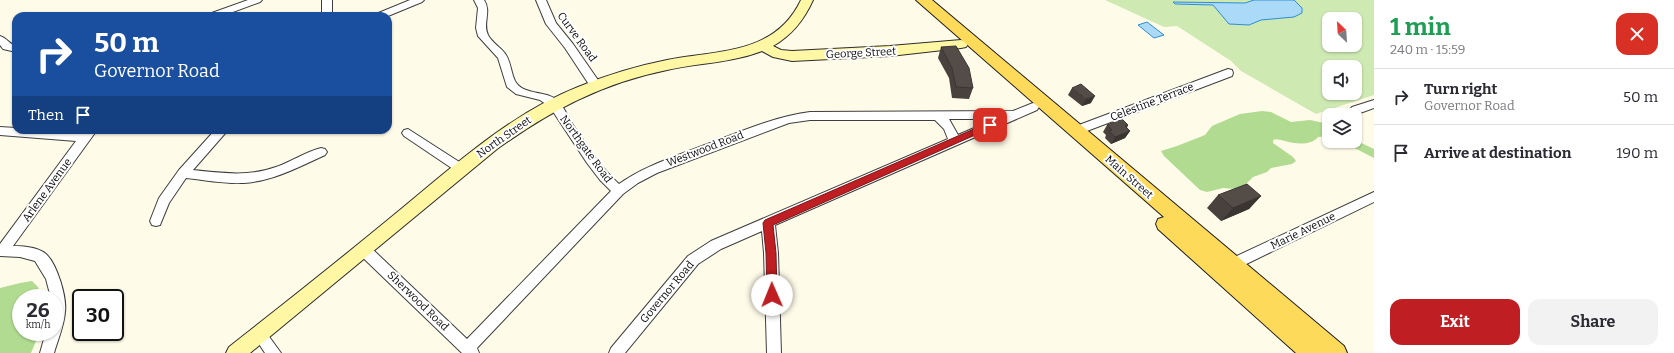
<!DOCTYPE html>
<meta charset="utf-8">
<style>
body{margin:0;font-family:Bitter,serif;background:#f2f2f3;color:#2b2b33;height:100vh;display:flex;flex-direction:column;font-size:15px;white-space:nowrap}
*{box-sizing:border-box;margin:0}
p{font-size:13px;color:#7c7c81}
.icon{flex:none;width:22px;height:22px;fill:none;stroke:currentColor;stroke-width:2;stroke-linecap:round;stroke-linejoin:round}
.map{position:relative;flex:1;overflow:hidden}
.drawer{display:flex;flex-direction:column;background:#fff;width:300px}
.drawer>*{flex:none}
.guide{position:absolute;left:12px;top:12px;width:380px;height:122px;border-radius:12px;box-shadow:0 1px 3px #0004;background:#1a4fa0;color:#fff;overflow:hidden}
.needle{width:26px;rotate:335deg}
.controls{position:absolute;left:1322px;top:12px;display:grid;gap:8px}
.controls a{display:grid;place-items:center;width:40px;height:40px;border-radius:8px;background:#fff;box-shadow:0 1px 3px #0004;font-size:20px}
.speed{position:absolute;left:12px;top:289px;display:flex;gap:8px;font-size:20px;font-weight:700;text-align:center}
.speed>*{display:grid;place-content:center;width:52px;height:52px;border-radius:50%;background:#fff;box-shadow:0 1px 3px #0004;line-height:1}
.speed small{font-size:10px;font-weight:400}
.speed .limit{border:2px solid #111;border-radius:6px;background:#fff;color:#111}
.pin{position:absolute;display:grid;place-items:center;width:34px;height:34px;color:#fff;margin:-17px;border-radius:8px;box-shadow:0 2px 6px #0006}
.me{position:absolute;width:44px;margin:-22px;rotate:359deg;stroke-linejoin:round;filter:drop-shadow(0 0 3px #0008)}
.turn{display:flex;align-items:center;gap:14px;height:84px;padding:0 16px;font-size:18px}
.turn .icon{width:52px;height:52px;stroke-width:2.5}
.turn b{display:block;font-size:28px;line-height:34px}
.then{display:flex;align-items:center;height:38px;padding:0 16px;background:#0003;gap:8px;font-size:15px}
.round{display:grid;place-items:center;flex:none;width:42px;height:42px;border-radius:12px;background:#f2f2f3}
.head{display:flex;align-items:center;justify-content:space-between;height:68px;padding:0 16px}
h1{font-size:24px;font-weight:700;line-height:30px;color:#1e9e55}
.action{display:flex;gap:8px;margin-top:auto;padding:8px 16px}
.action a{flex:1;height:46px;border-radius:12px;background:#bf1f22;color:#fff;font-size:16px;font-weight:700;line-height:46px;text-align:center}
.action a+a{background:#f2f2f3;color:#2b2b33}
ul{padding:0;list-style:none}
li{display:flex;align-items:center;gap:12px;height:56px;padding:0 16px;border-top:1px solid #e1e1e2}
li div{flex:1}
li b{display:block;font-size:15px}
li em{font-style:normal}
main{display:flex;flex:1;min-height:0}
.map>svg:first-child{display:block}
</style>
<main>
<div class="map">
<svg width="1374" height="353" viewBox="0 0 1374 353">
<rect width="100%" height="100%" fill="#fffbe9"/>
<path fill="#ceeab2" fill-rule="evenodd" d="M1105,0H1374V95L1316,114L1241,71L1231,61L1177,26L1164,27ZM1329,19H1355V45H1329ZM1329,67H1355V93H1329Z"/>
<path fill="#b0db90" d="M1262,111L1271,112L1291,122L1310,120L1324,123L1329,126V136L1318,137C1311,146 1295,144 1285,141C1280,140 1277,138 1273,140V143L1293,157L1296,161L1292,164L1271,168L1267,172L1253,177L1246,184L1249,190L1223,188L1207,192L1200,190L1164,156L1161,151L1177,146L1205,135L1212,126L1240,114Z
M1355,140L1374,149V158L1341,141Z
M32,281L38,287L42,298H21V332H40L39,334L31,353H0V288L20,283Z"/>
<path fill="#abdaf8" stroke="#308dd2" d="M1254,0H1294L1302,8V13L1294,17L1261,20L1249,25L1229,24L1213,5L1175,4L1173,2L1245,3Z
M1147,22L1164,35L1154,38L1138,25Z"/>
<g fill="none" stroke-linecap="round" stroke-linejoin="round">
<defs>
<path id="street" d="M248,0H262L260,2L222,16H207L209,14Z
M322,0H332V16H322Z
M410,0H424L422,2L388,16H374L376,14Z
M474,0H484C492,12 482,23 488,35C492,43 502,48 506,55C511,63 511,73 515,81C523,96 547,90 558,101C564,107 567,115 571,122C585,143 600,167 619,184C644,166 674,157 702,146C738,133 772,117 810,112L1013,111L1033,103L1037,104L1039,107L1037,110L775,225L778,253L781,353H767L764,253L762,231L721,249L698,264L625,353H609L611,348L688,256L711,241L948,139L944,129L935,120H810L789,123L657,173L638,183L623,194L477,348L479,353H462L358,253L357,249L358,245L363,244L368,245L467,339L611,191L600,180L587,163L550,107L540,100L516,94L507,87L498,58L478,36L476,28L478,8ZM949,119H995L958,135Z
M536,0H546L556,23L573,44L600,83L601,86L600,89H592L565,48L546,24Z
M0,36C7,38 9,44 16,46V52L3,49L0,45Z
M1228,69L1232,70L1233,73L1232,76L1079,134L1075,135L1071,134L1069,131L1071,128Z
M1374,100V108L1360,113L1356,118L1355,115H1346L1352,107Z
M0,127L16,128V130H39L82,134L85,130H97L13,246C23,246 38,247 46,254C57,264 67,297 65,312C64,326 58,339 54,353H40L46,332H55V298H51L46,279L35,261L20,257L0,256V244L76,141L0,135Z
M408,129L464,165L466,168L464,171L460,173L456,171L404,136L402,133L404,130Z
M215,130H228L193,170C221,173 249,177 276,167C291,162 305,152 321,148L325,149L327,152L325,155C299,167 273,181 244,183C225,184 205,180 186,178L169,203L160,225L156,226L152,225L150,221L159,198L179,170Z
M1374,192V202L1236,269L1231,271L1226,269L1224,265L1226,261Z
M260,329L265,331L281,353H265L253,335L255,331Z"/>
<path id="secondary" d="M801,0H813C804,20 792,35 773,46L781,50L792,51L890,46L961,40L966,41L968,44L966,47L961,48L890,56L792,61L773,57L762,51C731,63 698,63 667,70C602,83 550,111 497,149L250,353H226L229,347C289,300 348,253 406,205C459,161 513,113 578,87C607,75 637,66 667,60C718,50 775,55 801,0Z"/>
<path id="primary" d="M916,0H932L1344,346L1347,353H1296L1158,229L1156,224L1158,219L1164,217Z"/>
</defs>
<use href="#street" stroke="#3e3e3e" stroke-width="2"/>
<use href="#secondary" stroke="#2d2d2d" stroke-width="2"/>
<use href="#primary" stroke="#1c1c1c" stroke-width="2"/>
<use href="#street" fill="#fff" fill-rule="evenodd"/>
<use href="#secondary" fill="#fff7a4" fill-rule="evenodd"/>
<use href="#primary" fill="#feda5a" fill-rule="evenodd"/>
</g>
<path fill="#48413d" d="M941,47L973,88L969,99L952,98L949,78L938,58Z
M1072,88L1091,103L1082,106L1068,95Z
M1107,125H1128L1127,128L1130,131L1125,138L1111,144L1105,138L1106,135L1103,132Z
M1218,195L1261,196L1249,209L1221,221L1207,208Z"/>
<path fill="#3b3532" d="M1095,96L1091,103L1082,106L1086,99Z
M1130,131L1125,138L1111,144L1115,137Z
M1261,196L1249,209L1221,221L1233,208Z"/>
<path fill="#544c47" stroke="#3b3532" d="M956,46L969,68L973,88L956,87L952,68L941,47Z
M1081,84L1095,96L1086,99L1072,88Z
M1122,119L1128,125L1125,126L1130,131L1115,137L1109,131L1112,130L1107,125Z
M1247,184L1261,196L1233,208L1218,195Z"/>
<path fill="#bf1f22" stroke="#7c1416" d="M990,122L993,123L994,125L993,127L773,225L776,253L777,295L776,298L772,299L768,298L767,295L766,253L763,223L765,220Z"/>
<g text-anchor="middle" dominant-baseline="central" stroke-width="4" stroke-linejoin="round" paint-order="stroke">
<g font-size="11" fill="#0b0b0b" stroke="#fff">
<text transform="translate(577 37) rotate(54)">Curve Road</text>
<text transform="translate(861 53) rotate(-3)">George Street</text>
<text transform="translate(1152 102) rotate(-21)">Celestine Terrace</text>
<text transform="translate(504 137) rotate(-35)">North Street</text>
<text transform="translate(586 149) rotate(54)">Northgate Road</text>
<text transform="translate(705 149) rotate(-21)">Westwood Road</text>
<text transform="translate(1129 177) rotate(41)">Main Street</text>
<text transform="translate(47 190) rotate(-54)">Arlene Avenue</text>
<text transform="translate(1303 231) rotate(-26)">Marie Avenue</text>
<text transform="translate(667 292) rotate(-50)">Governor Road</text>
<text transform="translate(418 301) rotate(44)">Sherwood Road</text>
</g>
</g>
</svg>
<div class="controls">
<a><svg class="needle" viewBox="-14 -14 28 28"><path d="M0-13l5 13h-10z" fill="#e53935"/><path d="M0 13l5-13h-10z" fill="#7c7c81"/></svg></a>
<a><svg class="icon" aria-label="sound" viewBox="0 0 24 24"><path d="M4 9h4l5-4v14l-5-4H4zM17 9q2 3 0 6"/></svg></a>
<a><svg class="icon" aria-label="layers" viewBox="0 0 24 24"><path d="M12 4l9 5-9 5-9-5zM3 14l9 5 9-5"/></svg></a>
</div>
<div class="speed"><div>26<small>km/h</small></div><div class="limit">30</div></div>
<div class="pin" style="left:990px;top:125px;background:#d93025"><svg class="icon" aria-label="arrive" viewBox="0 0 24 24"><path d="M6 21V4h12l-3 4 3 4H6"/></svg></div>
<svg class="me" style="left:772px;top:295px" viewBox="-20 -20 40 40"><circle r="19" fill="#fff"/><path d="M0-13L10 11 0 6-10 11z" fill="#bf1f22"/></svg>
<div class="guide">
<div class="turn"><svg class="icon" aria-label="right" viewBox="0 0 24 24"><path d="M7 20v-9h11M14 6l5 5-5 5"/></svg><div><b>50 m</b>Governor Road</div></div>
<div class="then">Then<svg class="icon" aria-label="arrive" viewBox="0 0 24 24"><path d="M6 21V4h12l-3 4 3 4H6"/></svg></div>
</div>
</div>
<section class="drawer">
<div class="head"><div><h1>1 min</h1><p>240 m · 15:59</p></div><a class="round" style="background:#d93025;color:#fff"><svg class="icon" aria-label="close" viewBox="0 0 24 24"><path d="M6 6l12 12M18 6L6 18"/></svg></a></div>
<ul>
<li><svg class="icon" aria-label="right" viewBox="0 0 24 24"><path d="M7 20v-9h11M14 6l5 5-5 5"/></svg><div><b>Turn right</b><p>Governor Road</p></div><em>50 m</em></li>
<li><svg class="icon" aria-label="arrive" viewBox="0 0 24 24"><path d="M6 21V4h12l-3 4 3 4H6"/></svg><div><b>Arrive at destination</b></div><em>190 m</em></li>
</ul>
<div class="action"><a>Exit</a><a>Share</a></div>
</section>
</main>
